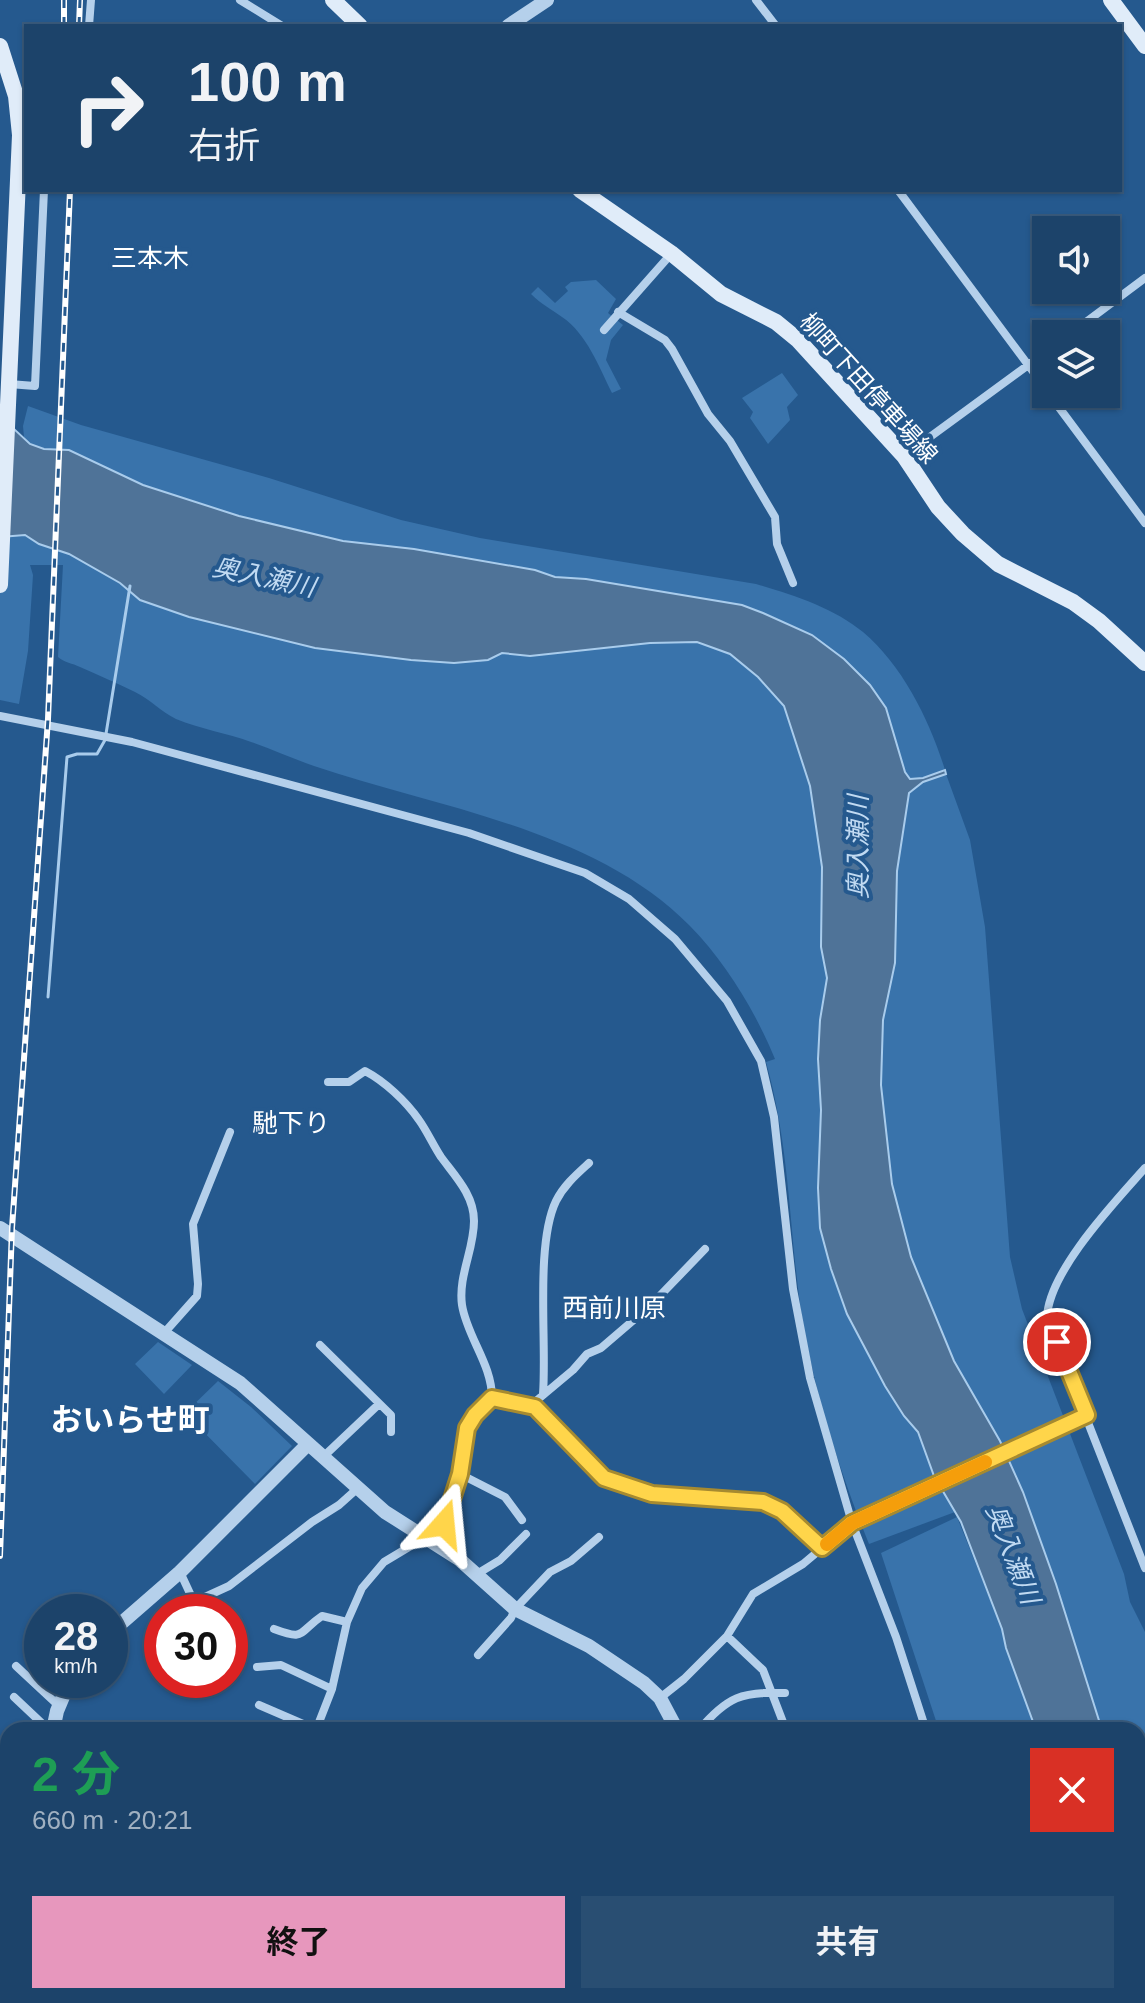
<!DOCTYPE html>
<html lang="ja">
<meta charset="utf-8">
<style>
body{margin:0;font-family:Helvetica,"Noto Sans JP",sans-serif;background:#294e72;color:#f1f3f6;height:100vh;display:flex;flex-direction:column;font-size:30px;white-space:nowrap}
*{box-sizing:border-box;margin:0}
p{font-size:26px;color:#a0b0c1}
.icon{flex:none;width:44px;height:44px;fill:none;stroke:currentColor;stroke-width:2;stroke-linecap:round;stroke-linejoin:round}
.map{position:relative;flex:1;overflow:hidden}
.sheet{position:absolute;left:0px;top:1722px;width:1146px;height:282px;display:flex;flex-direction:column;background:#1c436a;border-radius:24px 24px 0 0;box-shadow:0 2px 6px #0004,0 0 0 2px #3a5c7e}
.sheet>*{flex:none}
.banner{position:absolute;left:24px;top:24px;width:1098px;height:168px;border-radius:0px;box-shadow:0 2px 6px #0004,0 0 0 2px #3a5c7e;background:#1c436a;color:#f1f3f6;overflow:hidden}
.tools{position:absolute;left:1032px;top:216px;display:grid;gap:16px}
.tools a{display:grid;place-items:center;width:88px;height:88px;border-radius:0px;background:#1c436a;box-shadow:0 2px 6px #0004,0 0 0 2px #3a5c7e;font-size:40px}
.speed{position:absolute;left:24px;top:1594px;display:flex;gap:16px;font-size:40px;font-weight:700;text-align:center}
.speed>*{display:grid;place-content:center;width:104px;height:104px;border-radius:50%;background:#1c436a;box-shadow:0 2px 6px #0004,0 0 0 2px #3a5c7e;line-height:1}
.speed small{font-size:20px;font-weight:400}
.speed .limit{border:12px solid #d22;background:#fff;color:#111}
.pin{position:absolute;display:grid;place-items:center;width:68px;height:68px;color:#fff;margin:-34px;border:4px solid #fff;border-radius:50%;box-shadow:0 2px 8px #0007}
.me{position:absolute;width:88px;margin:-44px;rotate:18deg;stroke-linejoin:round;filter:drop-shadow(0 0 6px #0008)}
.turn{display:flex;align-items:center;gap:28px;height:168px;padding:0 32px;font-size:36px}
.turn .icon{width:104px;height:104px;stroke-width:2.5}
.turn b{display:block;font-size:56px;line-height:68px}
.round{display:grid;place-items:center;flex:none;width:84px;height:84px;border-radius:0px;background:#294e72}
.head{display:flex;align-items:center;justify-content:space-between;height:136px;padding:0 32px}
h1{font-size:48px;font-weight:700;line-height:60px;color:#1e9e55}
.primary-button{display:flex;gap:16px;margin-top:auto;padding:16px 32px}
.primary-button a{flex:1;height:92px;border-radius:0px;background:#e797bd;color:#111;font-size:32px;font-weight:700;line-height:92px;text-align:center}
.primary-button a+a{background:#294e72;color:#f1f3f6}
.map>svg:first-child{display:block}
</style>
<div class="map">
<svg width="1145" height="2003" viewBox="0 0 1145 2003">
<rect width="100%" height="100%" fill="#25598e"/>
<path fill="#3973ab" d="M596,280L616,299L608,313L623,325L611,340L606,360L621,389L612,393C599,367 587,334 562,317C550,308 542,305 531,294L538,287L555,303L568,291L565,287L571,282Z
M782,373L798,395L787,407L790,420L768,444L750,418L753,412L742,398Z
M28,406L81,425L269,478L401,520L480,538L756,584C791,594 834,608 863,632C903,666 930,721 945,770L923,778L910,779L905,772L886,708L870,685L844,659L812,635L742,605L586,579L555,577L535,570L414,549L343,541L239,516L143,485L69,450L44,449L30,444L24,437L23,426Z
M25,535L39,544L69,554L120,583L140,600L189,617L315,648L411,660L454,663L488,660L502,653L530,656L650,643L697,642L730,654L758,677L784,706L797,744L810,786L822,867L821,947L827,978L820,1020L821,1110L818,1188L820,1228L904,1416L918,1432L934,1476L955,1512L869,1544C838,1467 812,1385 800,1304C789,1221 789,1144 766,1062L775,1059C755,1011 727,964 690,926C595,829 438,808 314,766C293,759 272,749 251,742C227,733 200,729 176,719C161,712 150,699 135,692C117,683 98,675 80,667C72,663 65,663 58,657L63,565H30L33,575L28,651L19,704L0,700V537Z
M946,774L970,840L985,927L1010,1257L1022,1309L1124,1574L1130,1602L1145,1632V2003H1107L1109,1996H1138V1730H1102L1056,1584L1023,1492L1000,1442L954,1361L911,1257L892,1185L881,1085L883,1020L895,963L897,871L909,793L923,782Z
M158,1342L192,1365L164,1394L135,1364Z
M218,1381L251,1407L292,1446L255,1484L185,1413Z
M957,1517L1002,1629L1006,1648L1036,1730H939L881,1553Z"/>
<path fill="#4f7398" stroke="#a9ccec" stroke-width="2" d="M0,416L30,444L44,449L69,450L143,485L239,516L343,541L414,549L535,570L555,577L586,579L742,605L763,613L812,635L844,659L870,685L886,708L905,772L910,779L923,778L945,770L946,774L923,782L909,793L897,871L895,963L883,1020L881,1085L892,1184L911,1257L954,1361L1000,1441L1023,1492L1056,1584L1102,1730H1036L1006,1648L1002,1629L961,1522L934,1476L918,1432L904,1416L885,1386L847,1314L831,1269L820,1228L818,1188L821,1110L818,1059L820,1020L827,978L821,947L822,867L810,786L784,706L758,677L730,654L697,642L650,643L530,656L502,653L488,660L454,663L411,660L315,648L189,617L140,600L120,583L69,554L39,544L25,535L0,537Z"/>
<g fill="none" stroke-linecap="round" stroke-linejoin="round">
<path stroke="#a9ccec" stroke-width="3" d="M48,997L67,757L77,754H97L105,740L130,586"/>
<path stroke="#b5d0eb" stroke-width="8" d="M240,0L282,26
M756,0L776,26
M89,26L91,0
M898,190L1046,389
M618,312L665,340L672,349L708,414L730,441L775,517L777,544L793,583
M604,330L671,254
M1070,334L1145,278
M9,384L35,386L44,190
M1049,394L1145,523
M904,456L1046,352
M0,716L132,742L469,833L585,873L629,899L675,939L727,1001L761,1061L774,1117L793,1289L810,1378L852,1523L896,1637L926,1730
M328,1082H349L365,1071C384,1081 406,1101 419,1120C427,1131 433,1145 441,1157C455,1176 474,1195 474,1221C474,1250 458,1276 462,1305C467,1337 492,1364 492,1398L475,1415L467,1428L460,1474L438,1546
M1145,1168C1115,1202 1048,1272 1047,1318L1145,1568
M165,1332L197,1296L198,1284L193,1224L230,1132
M320,1345L391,1415V1432
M543,1394C547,1342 535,1245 556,1201C564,1185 577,1174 589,1163
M492,1398L535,1407L604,1478L652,1494L763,1502L782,1511L822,1548
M530,1406L573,1370L587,1354L601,1348L650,1306L705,1249
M323,1457L379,1404
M460,1474L505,1497L522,1520
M180,1572L194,1602L229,1586L312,1522L339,1505L358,1488
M477,1574L500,1560L526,1534
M274,1629C306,1641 297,1633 322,1616L347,1622
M727,1636L763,1670L786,1730
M478,1655L511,1618L515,1609L550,1572L571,1561L599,1537
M16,1666L59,1706
M257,1667L281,1665L332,1689
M14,1697L49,1730
M660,1698L684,1679L727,1636L753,1594L803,1564L852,1523L1087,1415
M259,1705L317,1730
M316,1730L332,1689L347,1622L362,1588L384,1562L424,1538
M699,1730C727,1697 742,1691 785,1693
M467,1996L469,2003
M543,1996L550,2003
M160,2003L162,1996
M301,2003L304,1996
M951,2003V1996"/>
<path stroke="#b5d0eb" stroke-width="14" d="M508,26L547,0
M0,1228L240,1383L385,1512L459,1559L515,1609L589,1646L644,1683L660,1698L677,1730
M110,1633L180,1572L308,1444
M53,1730L57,1711L70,1680
M88,1996L90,2003
M731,1996L732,2003"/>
<path stroke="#e0ecf9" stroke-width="16" d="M333,0L360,26
M1111,0L1145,46
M0,46L16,96L20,135L0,585
M580,190L671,253L721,294L776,322L798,340L904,456L938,507L963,534L998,564L1073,602L1099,621L1145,663"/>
<defs>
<path id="rail" d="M64,26V0
M79,26L80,0
M0,1556L12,1228L48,719L70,190"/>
</defs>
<use href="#rail" stroke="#fff" stroke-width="6"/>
<use href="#rail" stroke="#25598e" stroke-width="3" stroke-dasharray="9" stroke-linecap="butt"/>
</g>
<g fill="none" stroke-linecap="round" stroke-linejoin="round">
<defs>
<path id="route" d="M444,1524L460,1474L467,1428L475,1415L492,1398L535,1407L604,1478L652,1494L763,1502L782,1511L822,1548L852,1523L1087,1415L1057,1342"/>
</defs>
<use href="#route" stroke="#a68a30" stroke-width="20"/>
<use href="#route" stroke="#ffd54a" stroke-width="14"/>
<path stroke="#f59e0b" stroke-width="14" d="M827,1544L852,1523L985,1462"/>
</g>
<g text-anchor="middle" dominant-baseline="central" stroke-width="8" stroke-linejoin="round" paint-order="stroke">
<g font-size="24" fill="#fff" stroke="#25598e">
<text transform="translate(869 388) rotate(48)">柳町下田停車場線</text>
</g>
<g font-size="26" fill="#fff" stroke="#25598e">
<text x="150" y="258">三本木</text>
<text x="291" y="1123">馳下り</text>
<text x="614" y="1308">西前川原</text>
</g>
<g font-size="26" font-style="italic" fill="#c1daf2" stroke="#25598e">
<text transform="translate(264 577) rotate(12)">奥入瀬川</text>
<text transform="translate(858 847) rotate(-90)">奥入瀬川</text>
<text transform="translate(1013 1554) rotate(69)">奥入瀬川</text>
</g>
<g font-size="32" font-weight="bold" fill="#fff" stroke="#25598e">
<text x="130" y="1420">おいらせ町</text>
</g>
</g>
</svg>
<div class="tools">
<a><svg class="icon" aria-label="sound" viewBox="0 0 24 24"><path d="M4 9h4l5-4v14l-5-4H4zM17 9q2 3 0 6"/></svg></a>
<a><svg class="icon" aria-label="layers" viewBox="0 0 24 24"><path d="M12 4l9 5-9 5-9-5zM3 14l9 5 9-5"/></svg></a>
</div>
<div class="speed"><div>28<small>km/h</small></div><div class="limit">30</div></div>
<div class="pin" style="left:1057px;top:1342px;background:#d93025"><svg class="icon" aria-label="arrive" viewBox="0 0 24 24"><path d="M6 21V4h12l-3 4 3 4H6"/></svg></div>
<svg class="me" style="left:444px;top:1524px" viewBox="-20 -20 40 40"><path d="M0-17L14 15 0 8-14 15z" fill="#ffd54a" stroke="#fff" stroke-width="4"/></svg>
<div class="banner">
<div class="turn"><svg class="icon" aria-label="right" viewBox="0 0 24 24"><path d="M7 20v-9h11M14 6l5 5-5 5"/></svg><div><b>100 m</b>右折</div></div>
</div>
<section class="sheet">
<div class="head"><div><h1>2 分</h1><p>660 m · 20:21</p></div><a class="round" style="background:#d93025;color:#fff"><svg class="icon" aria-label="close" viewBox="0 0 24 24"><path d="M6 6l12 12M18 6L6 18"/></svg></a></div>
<div class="primary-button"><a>終了</a><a>共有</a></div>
</section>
</div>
